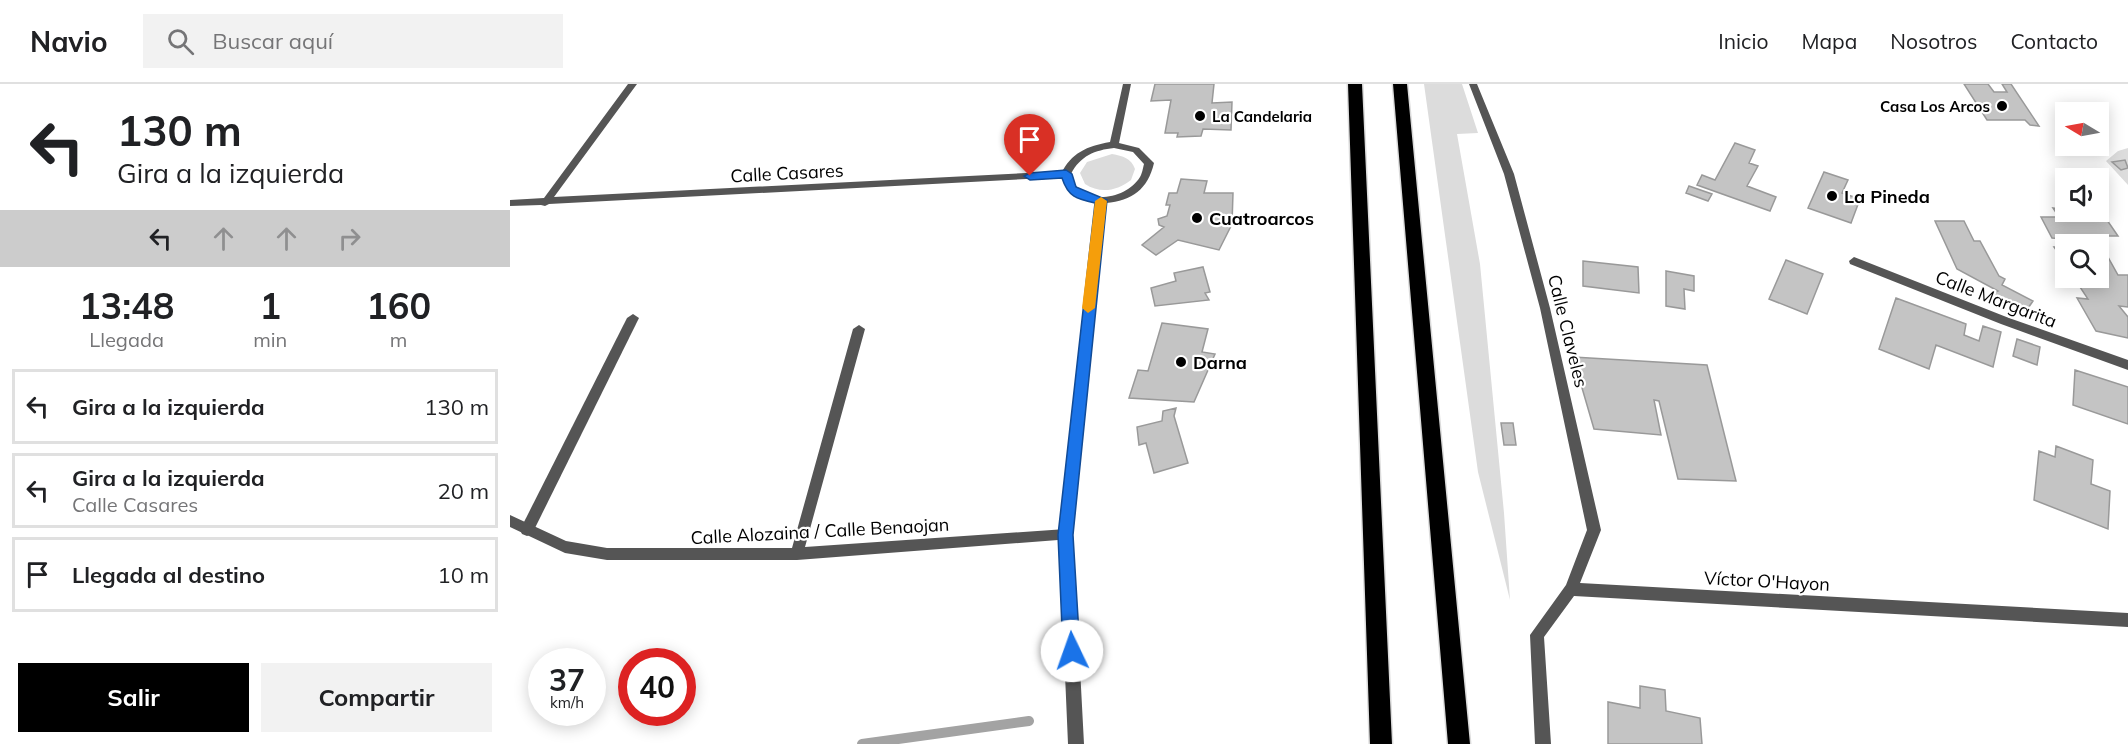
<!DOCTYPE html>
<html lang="es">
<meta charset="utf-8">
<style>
body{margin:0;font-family:Mulish,sans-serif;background:#f2f2f2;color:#202124;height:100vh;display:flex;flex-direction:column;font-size:22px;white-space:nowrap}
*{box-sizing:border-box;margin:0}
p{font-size:20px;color:#757577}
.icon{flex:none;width:33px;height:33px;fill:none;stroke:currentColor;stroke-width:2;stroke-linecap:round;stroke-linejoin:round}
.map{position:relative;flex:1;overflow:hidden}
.drawer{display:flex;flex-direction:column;background:#fff;width:510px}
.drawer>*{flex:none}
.banner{background:#fff;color:#202124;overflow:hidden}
.needle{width:39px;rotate:280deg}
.fabs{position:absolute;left:1545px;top:18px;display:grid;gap:12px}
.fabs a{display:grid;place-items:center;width:54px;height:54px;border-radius:0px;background:#fff;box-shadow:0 3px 15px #0003;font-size:30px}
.speed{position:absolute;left:18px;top:564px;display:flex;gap:12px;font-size:30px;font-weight:700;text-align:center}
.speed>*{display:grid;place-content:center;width:78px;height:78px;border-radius:50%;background:#fff;box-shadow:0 3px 15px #0003;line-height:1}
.speed small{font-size:15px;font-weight:400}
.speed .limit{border:9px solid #d22;background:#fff;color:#111}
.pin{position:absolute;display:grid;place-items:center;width:51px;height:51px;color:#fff;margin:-62px -26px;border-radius:50% 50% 50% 0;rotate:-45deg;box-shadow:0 0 6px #0007}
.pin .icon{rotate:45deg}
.me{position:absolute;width:66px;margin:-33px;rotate:357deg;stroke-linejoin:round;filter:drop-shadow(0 0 4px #0008)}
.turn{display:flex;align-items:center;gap:21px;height:126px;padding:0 18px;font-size:27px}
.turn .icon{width:78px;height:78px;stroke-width:2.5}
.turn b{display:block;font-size:42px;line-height:51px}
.lanes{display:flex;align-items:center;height:57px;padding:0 18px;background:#0003;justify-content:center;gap:30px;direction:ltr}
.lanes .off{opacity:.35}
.eta{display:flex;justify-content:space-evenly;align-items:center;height:102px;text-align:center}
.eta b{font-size:36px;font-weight:700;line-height:42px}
.primary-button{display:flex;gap:12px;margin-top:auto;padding:12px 18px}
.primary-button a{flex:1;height:69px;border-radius:0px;background:#000;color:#fff;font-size:24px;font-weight:700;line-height:69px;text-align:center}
.primary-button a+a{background:#f2f2f2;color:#202124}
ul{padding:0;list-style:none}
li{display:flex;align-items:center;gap:18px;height:75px;margin:0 12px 9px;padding:0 6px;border:3px solid #e0e0e0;border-radius:0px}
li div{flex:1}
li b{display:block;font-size:22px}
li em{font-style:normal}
header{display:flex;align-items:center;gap:36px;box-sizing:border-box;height:84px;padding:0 30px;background:#fff;border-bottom:2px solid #e0e0e0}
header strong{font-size:28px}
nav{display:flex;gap:33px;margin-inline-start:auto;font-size:21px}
.search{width:420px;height:54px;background:#f2f2f2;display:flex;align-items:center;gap:15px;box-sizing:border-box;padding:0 21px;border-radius:0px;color:#757577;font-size:22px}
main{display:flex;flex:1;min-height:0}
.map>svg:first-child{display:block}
</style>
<header>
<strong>Navio</strong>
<div class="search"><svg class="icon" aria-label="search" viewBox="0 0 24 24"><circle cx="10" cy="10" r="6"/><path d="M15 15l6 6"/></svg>Buscar aquí</div>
<nav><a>Inicio</a><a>Mapa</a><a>Nosotros</a><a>Contacto</a></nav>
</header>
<main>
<section class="drawer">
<div class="banner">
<div class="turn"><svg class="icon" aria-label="left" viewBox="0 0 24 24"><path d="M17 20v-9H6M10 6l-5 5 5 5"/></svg><div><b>130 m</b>Gira a la izquierda</div></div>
<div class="lanes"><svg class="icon" aria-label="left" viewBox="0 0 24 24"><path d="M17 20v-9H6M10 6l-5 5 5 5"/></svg><svg class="icon off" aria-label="ahead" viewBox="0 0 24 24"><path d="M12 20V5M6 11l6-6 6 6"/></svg><svg class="icon off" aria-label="ahead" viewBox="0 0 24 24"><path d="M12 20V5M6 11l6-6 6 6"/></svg><svg class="icon off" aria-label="right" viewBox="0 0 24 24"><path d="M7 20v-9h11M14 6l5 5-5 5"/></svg></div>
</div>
<div class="eta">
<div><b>13:48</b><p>Llegada</p></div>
<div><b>1</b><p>min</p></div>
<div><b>160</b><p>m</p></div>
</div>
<ul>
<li><svg class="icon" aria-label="left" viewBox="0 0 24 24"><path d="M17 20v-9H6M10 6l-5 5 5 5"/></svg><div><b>Gira a la izquierda</b></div><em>130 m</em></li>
<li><svg class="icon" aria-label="left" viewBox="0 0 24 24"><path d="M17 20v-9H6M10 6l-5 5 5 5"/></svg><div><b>Gira a la izquierda</b><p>Calle Casares</p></div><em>20 m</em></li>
<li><svg class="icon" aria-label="arrive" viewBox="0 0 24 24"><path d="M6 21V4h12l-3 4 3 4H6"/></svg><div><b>Llegada al destino</b></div><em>10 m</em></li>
</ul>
<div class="primary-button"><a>Salir</a><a>Compartir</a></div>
</section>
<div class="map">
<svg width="1618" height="660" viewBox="0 0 1618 660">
<rect width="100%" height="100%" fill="#fff"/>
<path fill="#dcdcdc" d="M914,0H952L968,49L947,50L970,180L994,429L1000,516L968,388Z
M1618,64V101L1596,77L1608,67Z
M602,70C613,72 621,74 625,85L621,96C607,107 590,110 575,100L570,89L577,78Z"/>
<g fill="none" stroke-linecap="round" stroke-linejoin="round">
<path stroke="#a3a3a3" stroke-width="10" d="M352,660L519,637"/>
</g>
<path fill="#c4c4c4" stroke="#999" stroke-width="1.5" d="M645,0H704L702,19L722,18L721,46L693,45L691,52L667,53L668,49H655L661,16L641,17Z
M1454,0H1478L1484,8H1497L1492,0H1501L1529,42L1520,41L1515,36H1477Z
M1225,59L1245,66L1239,79L1248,82L1237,102L1266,113L1260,127L1187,101L1192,91L1205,96Z
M1615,76L1618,84L1611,86L1602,78Z
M1314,88L1338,96L1332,109L1350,115L1341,139L1298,124Z
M671,95L697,97L694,109H723L722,140L709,166L668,156L646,171L632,161L654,143L649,141L648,135L657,132L660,121H656L659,109H667Z
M1179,102L1202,110L1198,117L1176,109Z
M1543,124L1571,128L1574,133L1597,136L1608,152H1579L1584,160H1574L1572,156L1542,154L1531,133H1549Z
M1425,137H1454L1464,157H1470L1489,192L1495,195L1492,201L1523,217L1516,227L1482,210L1488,207L1447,185Z
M1544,163H1556V180Z
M1588,166H1594L1608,191H1618V223L1609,222L1618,233V254L1586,247L1567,214L1578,215L1564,194H1588Z
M1276,176L1313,190L1297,230L1259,215Z
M1073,177L1128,183L1129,209L1073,202Z
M693,183L700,208L695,209L699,216L645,222L641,204L666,197L664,189Z
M1156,187L1184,192V207L1174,205L1175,225L1156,222Z
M1386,214L1456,240L1454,251L1469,257L1473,242L1491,248L1483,283L1426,261L1419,285L1369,265Z
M652,239L698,245L692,268L705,270L684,318L619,314L628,286L638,287Z
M1507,255L1530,263L1527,281L1503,272Z
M1063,273L1197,281L1226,397L1168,395L1149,317L1144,316L1151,351L1084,345Z
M1565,286L1618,303V340L1563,321Z
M666,324L664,332L678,379L644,389L636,359L629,361L627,343L652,337L653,327Z
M991,339H1003L1006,361H994Z
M1546,362L1583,376L1581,400L1600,407L1598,445L1524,416L1529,367L1545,373Z
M1130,602L1155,606L1156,627L1190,634L1192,660H1098V618L1130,624Z"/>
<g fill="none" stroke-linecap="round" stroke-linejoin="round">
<defs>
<path id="motorway" d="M838,0H852L882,660H860Z
M883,0H897L960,660H938Z"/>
</defs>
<use href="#motorway" stroke="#dbdbdb" stroke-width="3"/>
<path fill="#555" fill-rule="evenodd" d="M123,230L129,234L22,450L17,452L12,450L10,446L12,442L117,234Z"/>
<path fill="#555" fill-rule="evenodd" d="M118,0H127L44,113L556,87L561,90L556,93L39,120L35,122L31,121L0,122V116L34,114Z
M959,0H967L1004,90L1040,224L1091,446L1070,499L1618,529V543L1064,512L1034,553L1041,660H1025L1020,551L1056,501L1077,446L1030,224L994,90Z
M1344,173L1499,234L1618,276V286L1491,240L1340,180L1339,177Z
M349,241L355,245L295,463L556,445L561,447L563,451L561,455L287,476H97L55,469L0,443V431L56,457L97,464H282L343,245Z"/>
<path fill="#555" fill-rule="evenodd" d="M613,0H621L609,59L629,64L644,79C638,105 622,117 596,119L563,451L574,660H558L549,451L586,119C565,115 558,110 551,90C561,69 577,62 600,58ZM604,64L623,68L634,80C633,84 632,90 630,93C620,110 591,119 574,109C566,105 564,98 561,90C570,72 585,66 604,64Z"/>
<use href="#motorway" fill="#000" fill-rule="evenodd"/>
</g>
<path fill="#1a73e8" stroke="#114b97" stroke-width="1.5" d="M556,86L562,90L566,103L597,116L563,451L570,567L567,573L562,575L556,573L553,567L548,451L585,119C567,115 558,113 552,94L520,96L514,92L520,89Z"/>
<path fill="#f59e0b" d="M591,113L597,117L585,224L578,229L572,224L585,117Z"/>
<g fill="#000" stroke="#fff" stroke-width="2">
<circle cx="1492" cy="22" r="6"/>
<circle cx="690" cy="32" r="6"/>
<circle cx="1322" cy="112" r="6"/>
<circle cx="687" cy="134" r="6"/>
<circle cx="671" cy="278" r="6"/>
</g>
<g text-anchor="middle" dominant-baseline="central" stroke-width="4.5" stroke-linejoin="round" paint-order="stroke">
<g font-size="15" font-weight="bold" fill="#000" stroke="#fff" text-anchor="end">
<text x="1480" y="22">Casa Los Arcos</text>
<text x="702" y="32" text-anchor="start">La Candelaria</text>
</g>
<g font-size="18" fill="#000" stroke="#fff">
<text transform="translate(277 89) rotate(-3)">Calle Casares</text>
<text transform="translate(1486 215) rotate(21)">Calle Margarita</text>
<text transform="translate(1058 247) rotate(76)">Calle Claveles</text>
<text transform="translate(310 447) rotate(-3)">Calle Alozaina / Calle Benaojan</text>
<text transform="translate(1257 497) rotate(3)">Víctor O'Hayon</text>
</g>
<g font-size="18" font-weight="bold" fill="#000" stroke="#fff" text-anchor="start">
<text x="1334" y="112">La Pineda</text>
<text x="699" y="134">Cuatroarcos</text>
<text x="683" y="278">Darna</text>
</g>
</g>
</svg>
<div class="fabs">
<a><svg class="needle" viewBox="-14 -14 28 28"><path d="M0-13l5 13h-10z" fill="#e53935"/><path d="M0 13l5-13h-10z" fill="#757577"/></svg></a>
<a><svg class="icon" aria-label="sound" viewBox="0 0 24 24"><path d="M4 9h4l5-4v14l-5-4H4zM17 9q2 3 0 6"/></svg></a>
<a><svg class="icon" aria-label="search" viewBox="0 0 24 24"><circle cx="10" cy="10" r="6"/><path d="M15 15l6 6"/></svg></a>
</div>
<div class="speed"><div>37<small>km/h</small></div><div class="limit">40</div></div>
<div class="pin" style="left:520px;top:92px;background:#d93025"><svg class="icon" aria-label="arrive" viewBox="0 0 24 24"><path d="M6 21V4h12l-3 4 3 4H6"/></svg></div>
<svg class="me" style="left:562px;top:567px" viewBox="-20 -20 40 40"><circle r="19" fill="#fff"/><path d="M0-13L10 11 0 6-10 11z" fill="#1a73e8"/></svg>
</div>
</main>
